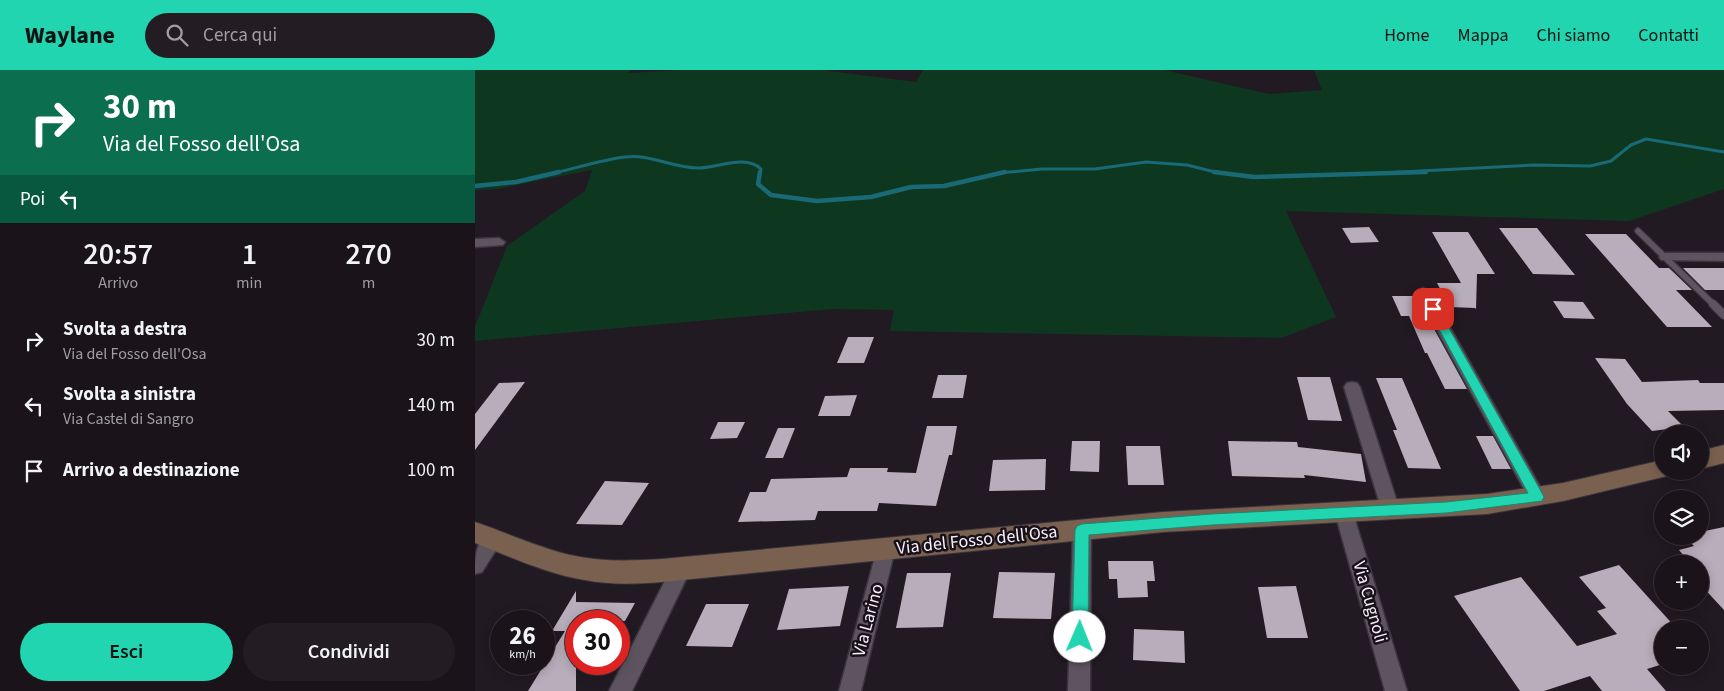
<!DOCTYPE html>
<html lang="it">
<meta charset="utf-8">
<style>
body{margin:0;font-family:"Source Sans 3",sans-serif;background:#231d23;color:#f1f3f6;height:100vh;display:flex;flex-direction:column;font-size:19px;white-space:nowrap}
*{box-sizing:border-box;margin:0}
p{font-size:16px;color:#9f9ea2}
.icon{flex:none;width:28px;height:28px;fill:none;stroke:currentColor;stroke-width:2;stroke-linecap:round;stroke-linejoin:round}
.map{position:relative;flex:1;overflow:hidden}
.side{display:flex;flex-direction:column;background:#1a141a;width:475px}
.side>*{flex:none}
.banner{background:#0b6e4f;color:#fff;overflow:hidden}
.controls{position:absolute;left:1179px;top:355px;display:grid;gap:10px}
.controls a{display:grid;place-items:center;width:55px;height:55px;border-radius:50%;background:#1a141a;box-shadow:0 2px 12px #0003,0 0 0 1px #383339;font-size:25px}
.speed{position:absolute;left:15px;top:540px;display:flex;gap:10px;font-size:25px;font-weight:700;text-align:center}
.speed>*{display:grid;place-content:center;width:65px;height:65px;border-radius:50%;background:#1a141a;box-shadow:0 2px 12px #0003,0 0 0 1px #383339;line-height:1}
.speed small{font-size:12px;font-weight:400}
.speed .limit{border:8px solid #d22;background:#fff;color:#111}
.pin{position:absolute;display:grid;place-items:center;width:42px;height:42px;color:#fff;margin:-21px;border-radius:10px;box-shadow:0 2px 8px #0006}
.me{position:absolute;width:55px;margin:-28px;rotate:1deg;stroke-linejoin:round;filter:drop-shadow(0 0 4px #0008)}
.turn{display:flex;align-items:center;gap:18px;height:105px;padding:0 20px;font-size:22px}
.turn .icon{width:65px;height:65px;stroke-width:2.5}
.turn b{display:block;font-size:35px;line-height:42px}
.then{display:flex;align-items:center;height:48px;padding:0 20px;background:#0003;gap:10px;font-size:19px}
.eta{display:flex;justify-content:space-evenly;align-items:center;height:85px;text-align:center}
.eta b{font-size:30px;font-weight:600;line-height:35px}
.button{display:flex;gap:10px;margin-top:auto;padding:10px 20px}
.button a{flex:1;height:58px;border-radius:30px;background:#20d5b0;color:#111;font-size:20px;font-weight:600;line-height:58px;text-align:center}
.button a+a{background:#231d23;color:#f1f3f6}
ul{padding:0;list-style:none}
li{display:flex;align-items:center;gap:15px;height:65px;padding:0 20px}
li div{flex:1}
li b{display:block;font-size:19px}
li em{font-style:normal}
header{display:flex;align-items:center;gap:30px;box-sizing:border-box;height:70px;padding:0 25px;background:#20d5b0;color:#111}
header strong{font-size:24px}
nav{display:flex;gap:28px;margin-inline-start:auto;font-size:18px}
.search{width:350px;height:45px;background:#231d23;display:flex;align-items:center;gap:12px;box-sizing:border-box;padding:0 18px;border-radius:28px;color:#9f9ea2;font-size:19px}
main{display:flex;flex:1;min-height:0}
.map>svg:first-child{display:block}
</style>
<header>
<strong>Waylane</strong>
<div class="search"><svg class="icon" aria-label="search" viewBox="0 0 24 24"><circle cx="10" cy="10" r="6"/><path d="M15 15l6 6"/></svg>Cerca qui</div>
<nav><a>Home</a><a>Mappa</a><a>Chi siamo</a><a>Contatti</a></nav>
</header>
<main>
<section class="side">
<div class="banner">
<div class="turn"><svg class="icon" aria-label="right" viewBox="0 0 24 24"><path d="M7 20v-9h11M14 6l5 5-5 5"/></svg><div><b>30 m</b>Via del Fosso dell'Osa</div></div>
<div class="then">Poi<svg class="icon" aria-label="left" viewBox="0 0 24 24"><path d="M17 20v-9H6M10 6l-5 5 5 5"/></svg></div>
</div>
<div class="eta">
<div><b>20:57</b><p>Arrivo</p></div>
<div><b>1</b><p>min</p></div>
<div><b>270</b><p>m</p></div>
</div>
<ul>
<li><svg class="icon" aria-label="right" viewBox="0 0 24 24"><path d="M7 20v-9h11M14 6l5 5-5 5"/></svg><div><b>Svolta a destra</b><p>Via del Fosso dell'Osa</p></div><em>30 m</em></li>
<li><svg class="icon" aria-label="left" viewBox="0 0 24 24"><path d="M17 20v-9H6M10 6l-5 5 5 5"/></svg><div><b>Svolta a sinistra</b><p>Via Castel di Sangro</p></div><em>140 m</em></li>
<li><svg class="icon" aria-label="arrive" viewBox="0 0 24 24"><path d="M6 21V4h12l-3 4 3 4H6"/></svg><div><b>Arrivo a destinazione</b></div><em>100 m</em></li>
</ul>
<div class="button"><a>Esci</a><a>Condividi</a></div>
</section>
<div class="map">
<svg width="1249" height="621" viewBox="0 0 1249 621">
<rect width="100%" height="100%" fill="#221a23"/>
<path fill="#0d381f" d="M0,0H156L153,3L208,0H346L441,12L448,0H689L794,24L847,20L839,0H1249V119L1154,151L811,141L861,247L806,268L415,261L419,240L357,239L0,271V257L32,176L110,121L117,100L22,119L0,120Z"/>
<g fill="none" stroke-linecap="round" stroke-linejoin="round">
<path stroke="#196976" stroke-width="3" d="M79,103C102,98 126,90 150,87C177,84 197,98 223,98C242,98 271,84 286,99L285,103
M524,103L567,99H620L671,92L712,95L744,103
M906,103L1060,95L1115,96L1136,91L1156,75L1171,69L1249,82"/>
<path stroke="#196976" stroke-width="4.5" d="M285,102L283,114L296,125L342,131L396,127L436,117L469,116L530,102
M739,102L779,107L951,102
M0,116L41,112L84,102"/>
</g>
<path fill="#b8adba" d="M894,157L904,172L876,173L867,158Z
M1024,158H1062L1100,205L1058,204Z
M957,162H993L1020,204H1002L1001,239L1000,238L975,237L962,213H986Z
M1110,164H1151L1184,198H1194L1217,220H1201L1237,257H1192Z
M1208,198H1249V220H1230Z
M917,226H941L992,319H970L952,283H950L934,246H926Z
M1078,231L1108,232L1120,249L1089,248Z
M373,267H399L389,293H362Z
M1120,288L1150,289L1167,312L1223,310L1225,313H1249V340L1193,341L1209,357L1177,361L1152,334Z
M463,305H492L488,328H457Z
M822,307H855L867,351L833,350Z
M901,308H927L966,399L933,398L918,360H922Z
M50,312L0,380V344L24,313Z
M382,325L375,346H343L350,326Z
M243,352H270L262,368L235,369Z
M452,356H482L477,385H474L461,436L404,433L402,441H343L340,450L263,452L275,422H291L296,409L372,407L375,398H413L412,402L441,403Z
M303,358H320L308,388H290Z
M1001,366H1018L1036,399H1017Z
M597,371H625L624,402L595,401Z
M753,371L822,372L823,377L886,384L891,412L829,405L830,408L757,406Z
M651,376H685L689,415H653Z
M571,389L570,420L514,421L518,390Z
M130,411L174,413L147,455L101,454Z
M1249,457V540L1225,514V494H1216L1204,480L1219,476L1209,466H1225V462Z
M633,491H678L680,511H672L673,527L643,528L642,509H634Z
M1144,495L1202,559H1188V594L1172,599L1191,621H1127L1115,606L1069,621H1045L979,526L1046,507L1102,576L1142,564L1122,541L1131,538L1104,507Z
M524,502L580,503L576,549L518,548Z
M432,503H476L468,557L421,558Z
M374,516L365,556L302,560L314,519Z
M821,516L833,568H792L783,517Z
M101,521V532L160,533L150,551H101V621H53L90,561H77Z
M231,534H274L257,577L211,576Z
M659,559L709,561L710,593L658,590Z"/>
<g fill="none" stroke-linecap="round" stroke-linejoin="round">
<defs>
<path id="lane-far1" d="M1163,161L1239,235"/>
<path id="lane" d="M1238,234L1249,245"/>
<path id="street" d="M24,168L30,172L28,175L0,177V169Z
M1190,183H1249V191L1186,190L1184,187Z
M948,218L955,222L1068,422L1071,427L1068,432L1062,434L1056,432L941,222Z
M877,312L882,313L885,317L925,441L922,446L916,448L910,446L907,441L869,317L872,313Z
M869,436L875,438L878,443L932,621H910L860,443L863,438Z
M607,452L613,455L616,460L615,621H593L598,460L601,455Z
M19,461L26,463L28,469L7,502L0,504C0,487 0,468 19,461Z
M411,471L418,473L420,479L386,621H364L402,479L404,473Z
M206,490L213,493L216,499L157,621H134L199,493Z"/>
<path id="secondary" d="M1249,375V393L1225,399V381Z
M1188,390V401H1198L1196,405L1088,431L1012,444L688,462L187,512C161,514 135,515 110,510C72,504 36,487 0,473V452C32,463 62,477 95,485C125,492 156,491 187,489L688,442L1012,424L1088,413Z"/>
</defs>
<use href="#lane-far1" stroke="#3a343c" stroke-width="8"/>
<use href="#lane" stroke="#3a343c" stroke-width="10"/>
<use href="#street" stroke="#3a343c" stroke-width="3"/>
<use href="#secondary" stroke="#3a343c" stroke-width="2"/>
<use href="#lane-far1" stroke="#5e5460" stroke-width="5.5"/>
<use href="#lane" stroke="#5e5460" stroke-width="8"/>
<use href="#street" fill="#5e5460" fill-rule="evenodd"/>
<use href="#secondary" fill="#7a614f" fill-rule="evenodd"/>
</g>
<path fill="#20d5b0" stroke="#158a72" d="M958,235L963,239L1067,423L1069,427L1067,431L971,443L737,455L614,465L613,567L611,573L605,575L600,573L597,567L600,460L602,456L607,454L737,444L971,432L1053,423L953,239Z"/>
<g text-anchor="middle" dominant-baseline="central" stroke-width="5" stroke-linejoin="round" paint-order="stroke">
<g font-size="18" fill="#f7f1f8" stroke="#19111a">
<text transform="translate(502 470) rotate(-6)">Via del Fosso dell'Osa</text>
<text transform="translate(895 532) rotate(74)">Via Cugnoli</text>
<text transform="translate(393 550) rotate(-75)">Via Larino</text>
</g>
</g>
</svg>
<div class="controls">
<a><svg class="icon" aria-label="sound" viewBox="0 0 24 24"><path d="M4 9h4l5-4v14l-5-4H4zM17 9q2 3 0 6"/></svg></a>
<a><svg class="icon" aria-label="layers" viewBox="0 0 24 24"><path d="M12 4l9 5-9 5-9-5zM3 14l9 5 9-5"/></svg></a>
<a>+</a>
<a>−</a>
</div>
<div class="speed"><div>26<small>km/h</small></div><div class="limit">30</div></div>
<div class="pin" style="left:958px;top:239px;background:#d93025"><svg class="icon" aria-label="arrive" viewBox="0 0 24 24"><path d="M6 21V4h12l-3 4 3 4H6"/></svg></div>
<svg class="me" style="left:605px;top:567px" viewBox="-20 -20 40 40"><circle r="19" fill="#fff"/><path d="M0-13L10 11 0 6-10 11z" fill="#20d5b0"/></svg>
</div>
</main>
